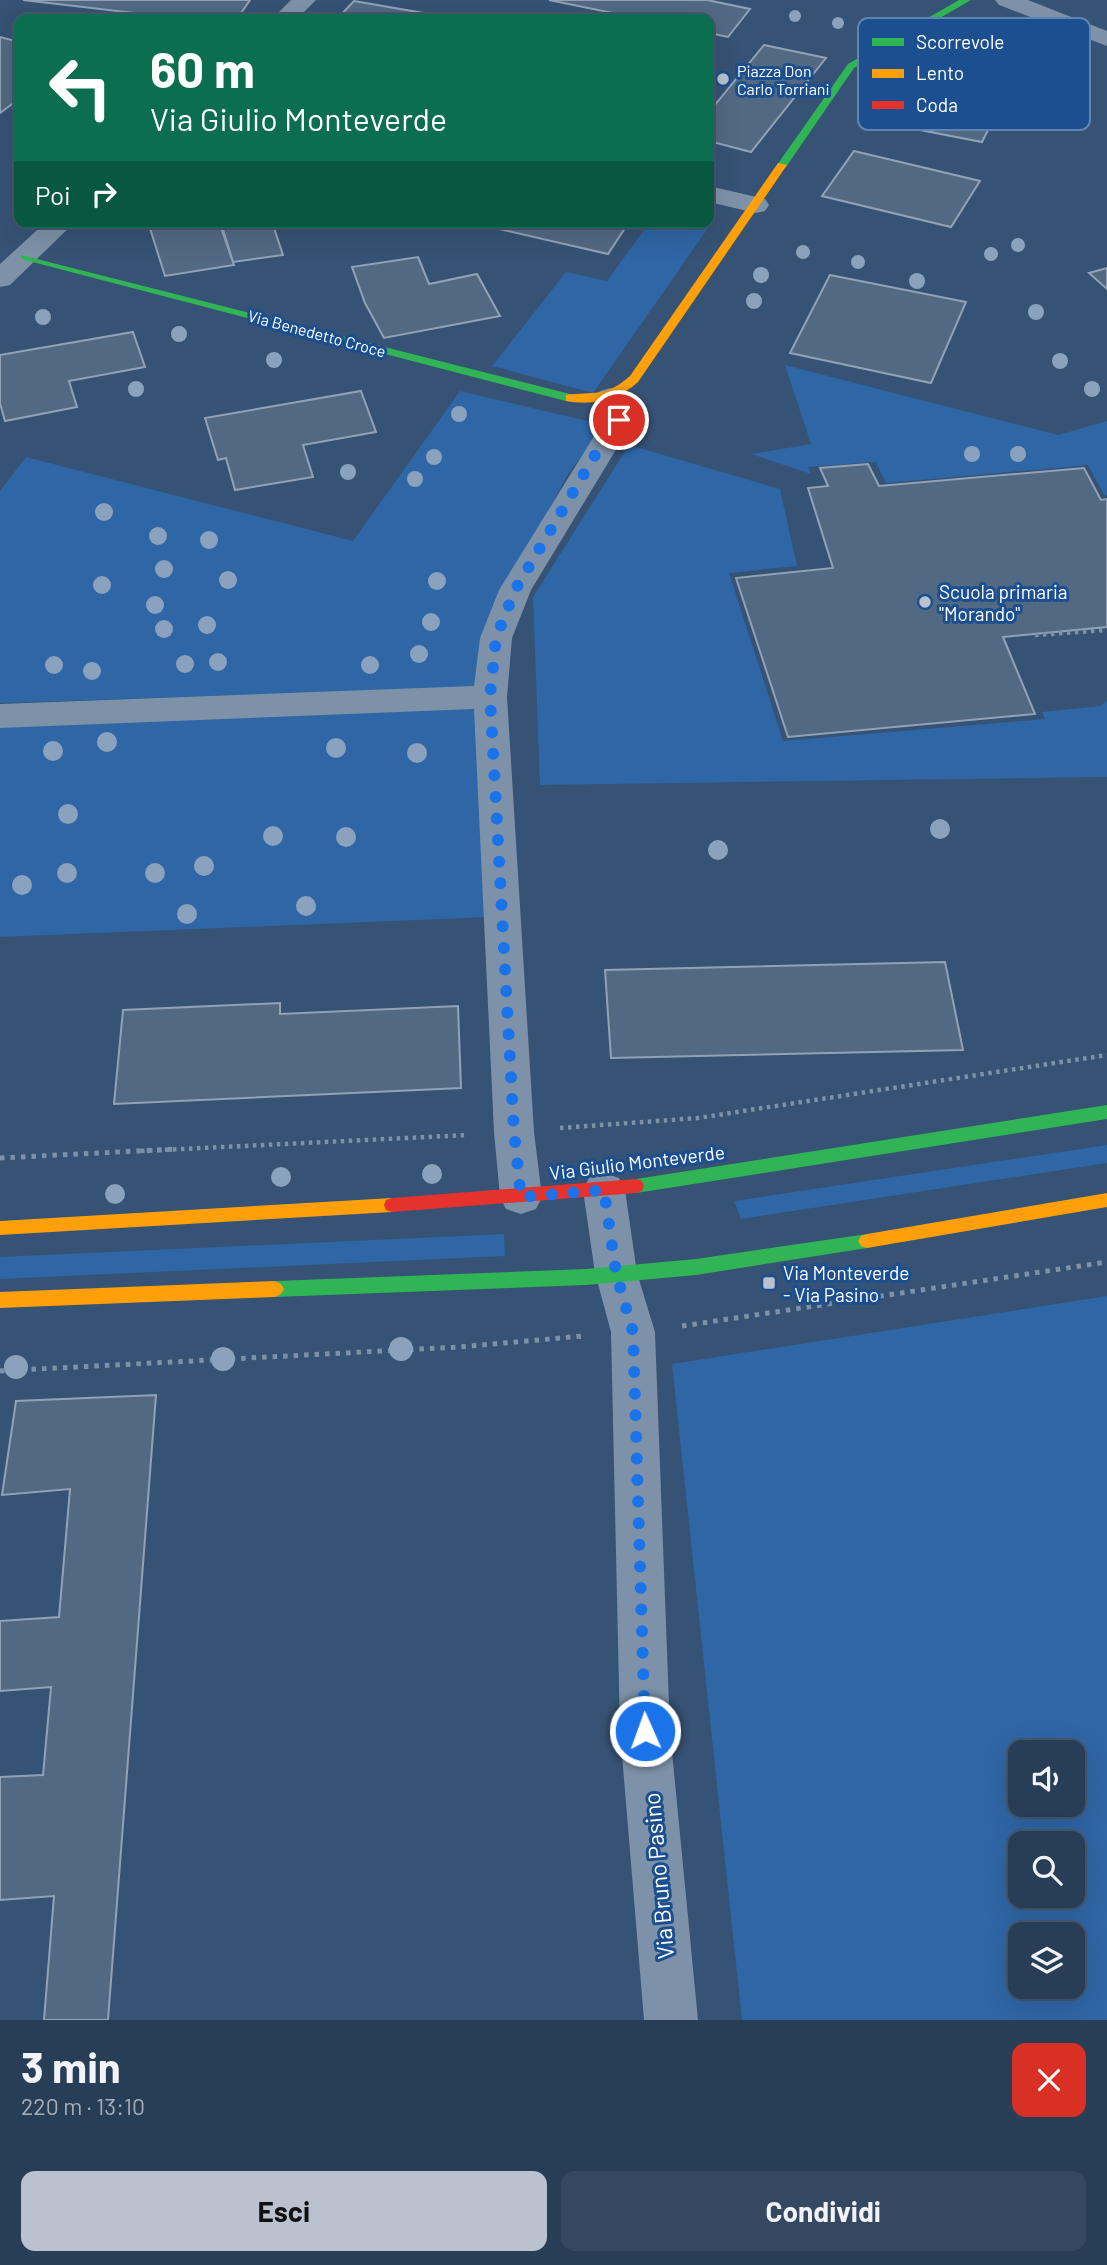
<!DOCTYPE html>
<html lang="it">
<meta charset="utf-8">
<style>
body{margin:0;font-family:Barlow,sans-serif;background:#344961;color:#f1f3f6;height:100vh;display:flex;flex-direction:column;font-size:26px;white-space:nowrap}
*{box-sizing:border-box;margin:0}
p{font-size:23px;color:#a5aeba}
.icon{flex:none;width:38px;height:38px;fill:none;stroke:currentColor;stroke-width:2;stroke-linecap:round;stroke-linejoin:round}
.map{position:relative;height:2020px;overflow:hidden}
.panel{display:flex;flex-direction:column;background:#283e57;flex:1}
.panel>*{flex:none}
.top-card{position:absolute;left:14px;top:14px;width:700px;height:214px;border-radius:14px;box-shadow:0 7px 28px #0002,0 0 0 2px #44576d;background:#0b6e4f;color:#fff;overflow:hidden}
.tools{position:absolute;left:1008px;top:1740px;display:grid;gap:14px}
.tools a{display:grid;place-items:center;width:77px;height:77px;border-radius:14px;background:#283e57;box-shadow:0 7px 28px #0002,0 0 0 2px #44576d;font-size:35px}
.pin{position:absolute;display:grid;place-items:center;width:60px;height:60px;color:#fff;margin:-30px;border:4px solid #fff;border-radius:50%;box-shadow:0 2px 7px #0007}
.me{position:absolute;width:77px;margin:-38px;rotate:358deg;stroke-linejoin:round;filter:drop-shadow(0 0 5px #0008)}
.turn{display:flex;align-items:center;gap:24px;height:147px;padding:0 21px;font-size:32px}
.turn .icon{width:91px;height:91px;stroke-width:2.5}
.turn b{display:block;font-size:49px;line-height:60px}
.then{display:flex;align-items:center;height:66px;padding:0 21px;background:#0003;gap:14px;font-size:26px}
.round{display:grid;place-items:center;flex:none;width:74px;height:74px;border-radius:14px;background:#344961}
.overview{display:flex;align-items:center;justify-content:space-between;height:119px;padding:0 21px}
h1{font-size:42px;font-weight:700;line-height:52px}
.button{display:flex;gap:14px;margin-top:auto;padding:14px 21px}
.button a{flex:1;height:80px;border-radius:14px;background:#b9c2ce;color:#111;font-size:28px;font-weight:700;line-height:80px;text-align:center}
.button a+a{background:#344961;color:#f1f3f6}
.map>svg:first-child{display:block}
</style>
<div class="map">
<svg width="1107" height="2020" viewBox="0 0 1107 2020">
<rect width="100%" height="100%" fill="#365274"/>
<path fill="#2f66a5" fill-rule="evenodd" d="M709,216L715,218L593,393L492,366L566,272L607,281L650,222H709Z
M785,365L1058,435L1107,421V495H1104L1088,465L886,483L876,462L808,467L811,474L751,454L811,444Z
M460,391L604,425L567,476L494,611L482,687L0,703V491L26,457L353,541Z
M629,445L780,489L797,566L729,573L783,741L1045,719L1042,712L1101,706L1107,700V777L540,785L533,597Z
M482,700L490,917L0,937V719Z
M1107,1145V1163L741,1219L734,1201Z
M504,1234L505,1256L0,1279V1257Z
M1107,1296V2020H742L672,1364ZM1020,1752H1073V1804H1020ZM1020,1843H1073V1895H1020ZM1020,1934H1073V1986H1020Z"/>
<path fill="#526984" stroke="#92a2b6" stroke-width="2" d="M23,0H250L237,19H186Z
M549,0H707L750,9L728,37L709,33V19H642Z
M354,1L447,17L337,19Z
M0,37L19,42V99L0,113Z
M764,45L826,58L751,152L709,141V112Z
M895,84L1001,104L982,142L874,121Z
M854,151L980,181L951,227L822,196Z
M148,222H219L234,265L165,276Z
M248,222H272L283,255L233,262L222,226Z
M469,222H629L608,254Z
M418,257L429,284L477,274L500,316L384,338L365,303L352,267Z
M1107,268V289L1089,273Z
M830,275L966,302L931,383L790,353Z
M133,332L145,367L69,381L77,407L5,421L0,403V355Z
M361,391L376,432L303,445L313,477L235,490L226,458L218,460L205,418Z
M868,464L879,486L1084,468L1101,500L1107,499V627L1003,637L1035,714L788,737L736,578L833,568L808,488L828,486L820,468Z
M945,962L963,1050L611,1058L605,970Z
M280,1003V1014L458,1006L461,1088L114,1104L123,1010Z
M156,1395L108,2020H44L54,1896L0,1900V1777L43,1775L51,1687L0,1691V1621L59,1617L70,1489L2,1495L16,1401Z"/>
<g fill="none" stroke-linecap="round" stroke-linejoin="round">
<path stroke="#7d92a8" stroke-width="4.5" stroke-dasharray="3.5 4.5" stroke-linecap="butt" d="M1035,635L1107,630
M560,1128L698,1118L1107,1055
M141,1151L468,1135"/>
<path stroke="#7d92a8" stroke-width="5" stroke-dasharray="4.5 6" stroke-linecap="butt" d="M0,1158L176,1149
M682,1326L1107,1262
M0,1371L459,1347L583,1336"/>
<path fill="#7d92a8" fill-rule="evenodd" d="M291,0H316L297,19H272Z
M995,0H1028L1107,31V46L999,5Z
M709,186L765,199L769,205L765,211L756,213L709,202Z
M46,222H75L10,285L0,287V264Z
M610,388L620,391L634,420L531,590L512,638L507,697L534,1132L542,1197L536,1209L521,1214L506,1209L500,1197L494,1132L474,709L0,728V704L474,686L480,638L499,590L604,420L595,397L600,391Z
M604,1173L619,1178L625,1190L637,1273L655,1332L670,1731L698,2020H644L620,1731L611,1332L595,1273L583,1190L589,1178Z"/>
<path fill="#30b455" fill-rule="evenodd" d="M959,0H971L854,68L786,167H778L777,165L848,64Z
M21,255L574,395L576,398L574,401H566L21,259Z
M1107,1105V1119L636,1193L630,1191L628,1186L630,1181L636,1179Z
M867,1234L873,1236L876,1241L873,1246L867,1248L696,1275L586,1285L275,1297L269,1294L266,1289L269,1284L275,1281L586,1269L696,1259Z"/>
<path fill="#ff9f0a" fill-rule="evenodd" d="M778,163L787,165L638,382C618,400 593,406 566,401V395C594,391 605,398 630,376Z
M1107,1193V1207L867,1248L861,1246L858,1241L861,1236L867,1234Z
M392,1198L398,1200L400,1205L398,1210L392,1212L0,1235V1221Z
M275,1281L281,1284L284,1289L281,1294L275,1297L0,1308V1292Z"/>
<path fill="#e5322d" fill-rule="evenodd" d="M636,1179L642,1181L644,1186L642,1191L636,1193L392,1212L386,1210L384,1205L386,1200L392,1198Z"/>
</g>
<g fill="#8aa2be">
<circle cx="795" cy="16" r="6"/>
<circle cx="838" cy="23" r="6"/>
<circle cx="1018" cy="245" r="7"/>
<circle cx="803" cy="252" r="7"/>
<circle cx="991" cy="254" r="7"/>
<circle cx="858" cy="262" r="7"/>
<circle cx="761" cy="275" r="8"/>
<circle cx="917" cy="281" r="8"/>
<circle cx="754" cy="301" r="8"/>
<circle cx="1036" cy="312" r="8"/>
<circle cx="43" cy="317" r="8"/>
<circle cx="179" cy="334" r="8"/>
<circle cx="274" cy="360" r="8"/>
<circle cx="1060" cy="361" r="8"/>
<circle cx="136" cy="389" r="8"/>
<circle cx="1092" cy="389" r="8"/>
<circle cx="459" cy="414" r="8"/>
<circle cx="972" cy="454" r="8"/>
<circle cx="1018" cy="454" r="8"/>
<circle cx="434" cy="457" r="8"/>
<circle cx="348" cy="472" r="8"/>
<circle cx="415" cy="479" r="8"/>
<circle cx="104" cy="512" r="9"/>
<circle cx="158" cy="536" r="9"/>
<circle cx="209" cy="540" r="9"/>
<circle cx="164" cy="569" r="9"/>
<circle cx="228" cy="580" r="9"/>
<circle cx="437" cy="581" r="9"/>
<circle cx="102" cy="585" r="9"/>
<circle cx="155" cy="605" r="9"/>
<circle cx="431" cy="622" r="9"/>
<circle cx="207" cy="625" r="9"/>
<circle cx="164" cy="629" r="9"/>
<circle cx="419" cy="654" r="9"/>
<circle cx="218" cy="662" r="9"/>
<circle cx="185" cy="664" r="9"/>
<circle cx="54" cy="665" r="9"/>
<circle cx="370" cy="665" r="9"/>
<circle cx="92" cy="671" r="9"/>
<circle cx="107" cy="742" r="10"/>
<circle cx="336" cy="748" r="10"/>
<circle cx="53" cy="751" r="10"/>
<circle cx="417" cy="753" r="10"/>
<circle cx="68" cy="814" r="10"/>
<circle cx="940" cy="829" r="10"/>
<circle cx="273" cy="836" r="10"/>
<circle cx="346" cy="837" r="10"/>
<circle cx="718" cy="850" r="10"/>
<circle cx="204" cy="866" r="10"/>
<circle cx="67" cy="873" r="10"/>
<circle cx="155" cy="873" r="10"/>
<circle cx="22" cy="885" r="10"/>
<circle cx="306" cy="906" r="10"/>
<circle cx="187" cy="914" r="10"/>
<circle cx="432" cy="1174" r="10"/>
<circle cx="281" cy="1177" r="10"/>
<circle cx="115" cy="1194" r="10"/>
<circle cx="401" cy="1349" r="12"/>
<circle cx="223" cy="1359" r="12"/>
<circle cx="16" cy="1367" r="12"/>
</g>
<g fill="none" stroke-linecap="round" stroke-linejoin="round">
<path stroke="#1a73e8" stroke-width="12" stroke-dasharray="0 21.6" d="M619,420L598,450L515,590L496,638L490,696L514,1132L521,1197L604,1190L616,1273L633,1332L645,1731"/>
</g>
<g fill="#b9c2ce" stroke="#1b4f8f" stroke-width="2.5">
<circle cx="723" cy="79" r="7"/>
<circle cx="925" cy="602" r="7"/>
<rect x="762" y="1276" width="14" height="14" rx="3.5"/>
</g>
<g text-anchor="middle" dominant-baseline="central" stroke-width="6" stroke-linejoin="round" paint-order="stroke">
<g font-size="16" fill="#fff" stroke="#1b4f8f" text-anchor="start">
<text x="737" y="70">Piazza Don<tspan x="737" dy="18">Carlo Torriani</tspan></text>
</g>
<g font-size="16" fill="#fff" stroke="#1b4f8f">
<text transform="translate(317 333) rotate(15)">Via Benedetto Croce</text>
</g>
<g font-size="19" fill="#fff" stroke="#1b4f8f" text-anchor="start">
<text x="939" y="591">Scuola primaria<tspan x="939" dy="22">"Morando"</tspan></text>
<text x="783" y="1272">Via Monteverde<tspan x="783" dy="22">- Via Pasino</tspan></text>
</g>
<g font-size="19" fill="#fff" stroke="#1b4f8f">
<text transform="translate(637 1162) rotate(-7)">Via Giulio Monteverde</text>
</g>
<g font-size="23" fill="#fff" stroke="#1b4f8f">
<text transform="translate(658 1876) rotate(-95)">Via Bruno Pasino</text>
</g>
</g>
<rect x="858" y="18" width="232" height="112" rx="10" fill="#1b4f8f" stroke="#5f84b1" stroke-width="2"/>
<rect x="872" y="38" width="32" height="8" fill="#30b455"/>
<rect x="872" y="69" width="32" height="9" fill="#ff9f0a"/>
<rect x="872" y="101" width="32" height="8" fill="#e5322d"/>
<g font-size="19" fill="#fff">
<text x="916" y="49">Scorrevole</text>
<text x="916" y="80">Lento</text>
<text x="916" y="112">Coda</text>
</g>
</svg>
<div class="tools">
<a><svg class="icon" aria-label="sound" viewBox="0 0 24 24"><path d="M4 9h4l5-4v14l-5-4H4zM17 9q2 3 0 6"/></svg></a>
<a><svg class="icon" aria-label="search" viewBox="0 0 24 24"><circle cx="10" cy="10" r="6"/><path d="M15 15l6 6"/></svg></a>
<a><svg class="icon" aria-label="layers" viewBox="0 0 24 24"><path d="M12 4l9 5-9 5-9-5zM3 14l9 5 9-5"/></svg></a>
</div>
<div class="pin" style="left:619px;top:420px;background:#d93025"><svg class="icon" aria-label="arrive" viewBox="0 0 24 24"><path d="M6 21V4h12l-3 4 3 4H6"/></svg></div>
<svg class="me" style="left:645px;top:1731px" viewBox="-20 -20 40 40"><circle r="17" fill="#1a73e8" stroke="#fff" stroke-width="3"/><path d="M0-11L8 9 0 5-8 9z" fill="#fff"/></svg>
<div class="top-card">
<div class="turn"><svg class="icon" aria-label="left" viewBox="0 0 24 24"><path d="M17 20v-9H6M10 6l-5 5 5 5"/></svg><div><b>60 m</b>Via Giulio Monteverde</div></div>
<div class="then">Poi<svg class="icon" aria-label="right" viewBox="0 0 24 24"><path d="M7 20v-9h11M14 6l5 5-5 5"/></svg></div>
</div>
</div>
<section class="panel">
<div class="overview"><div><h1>3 min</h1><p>220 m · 13:10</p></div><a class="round" style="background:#d93025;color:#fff"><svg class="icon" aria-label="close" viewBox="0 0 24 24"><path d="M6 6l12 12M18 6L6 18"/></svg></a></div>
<div class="button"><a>Esci</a><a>Condividi</a></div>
</section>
